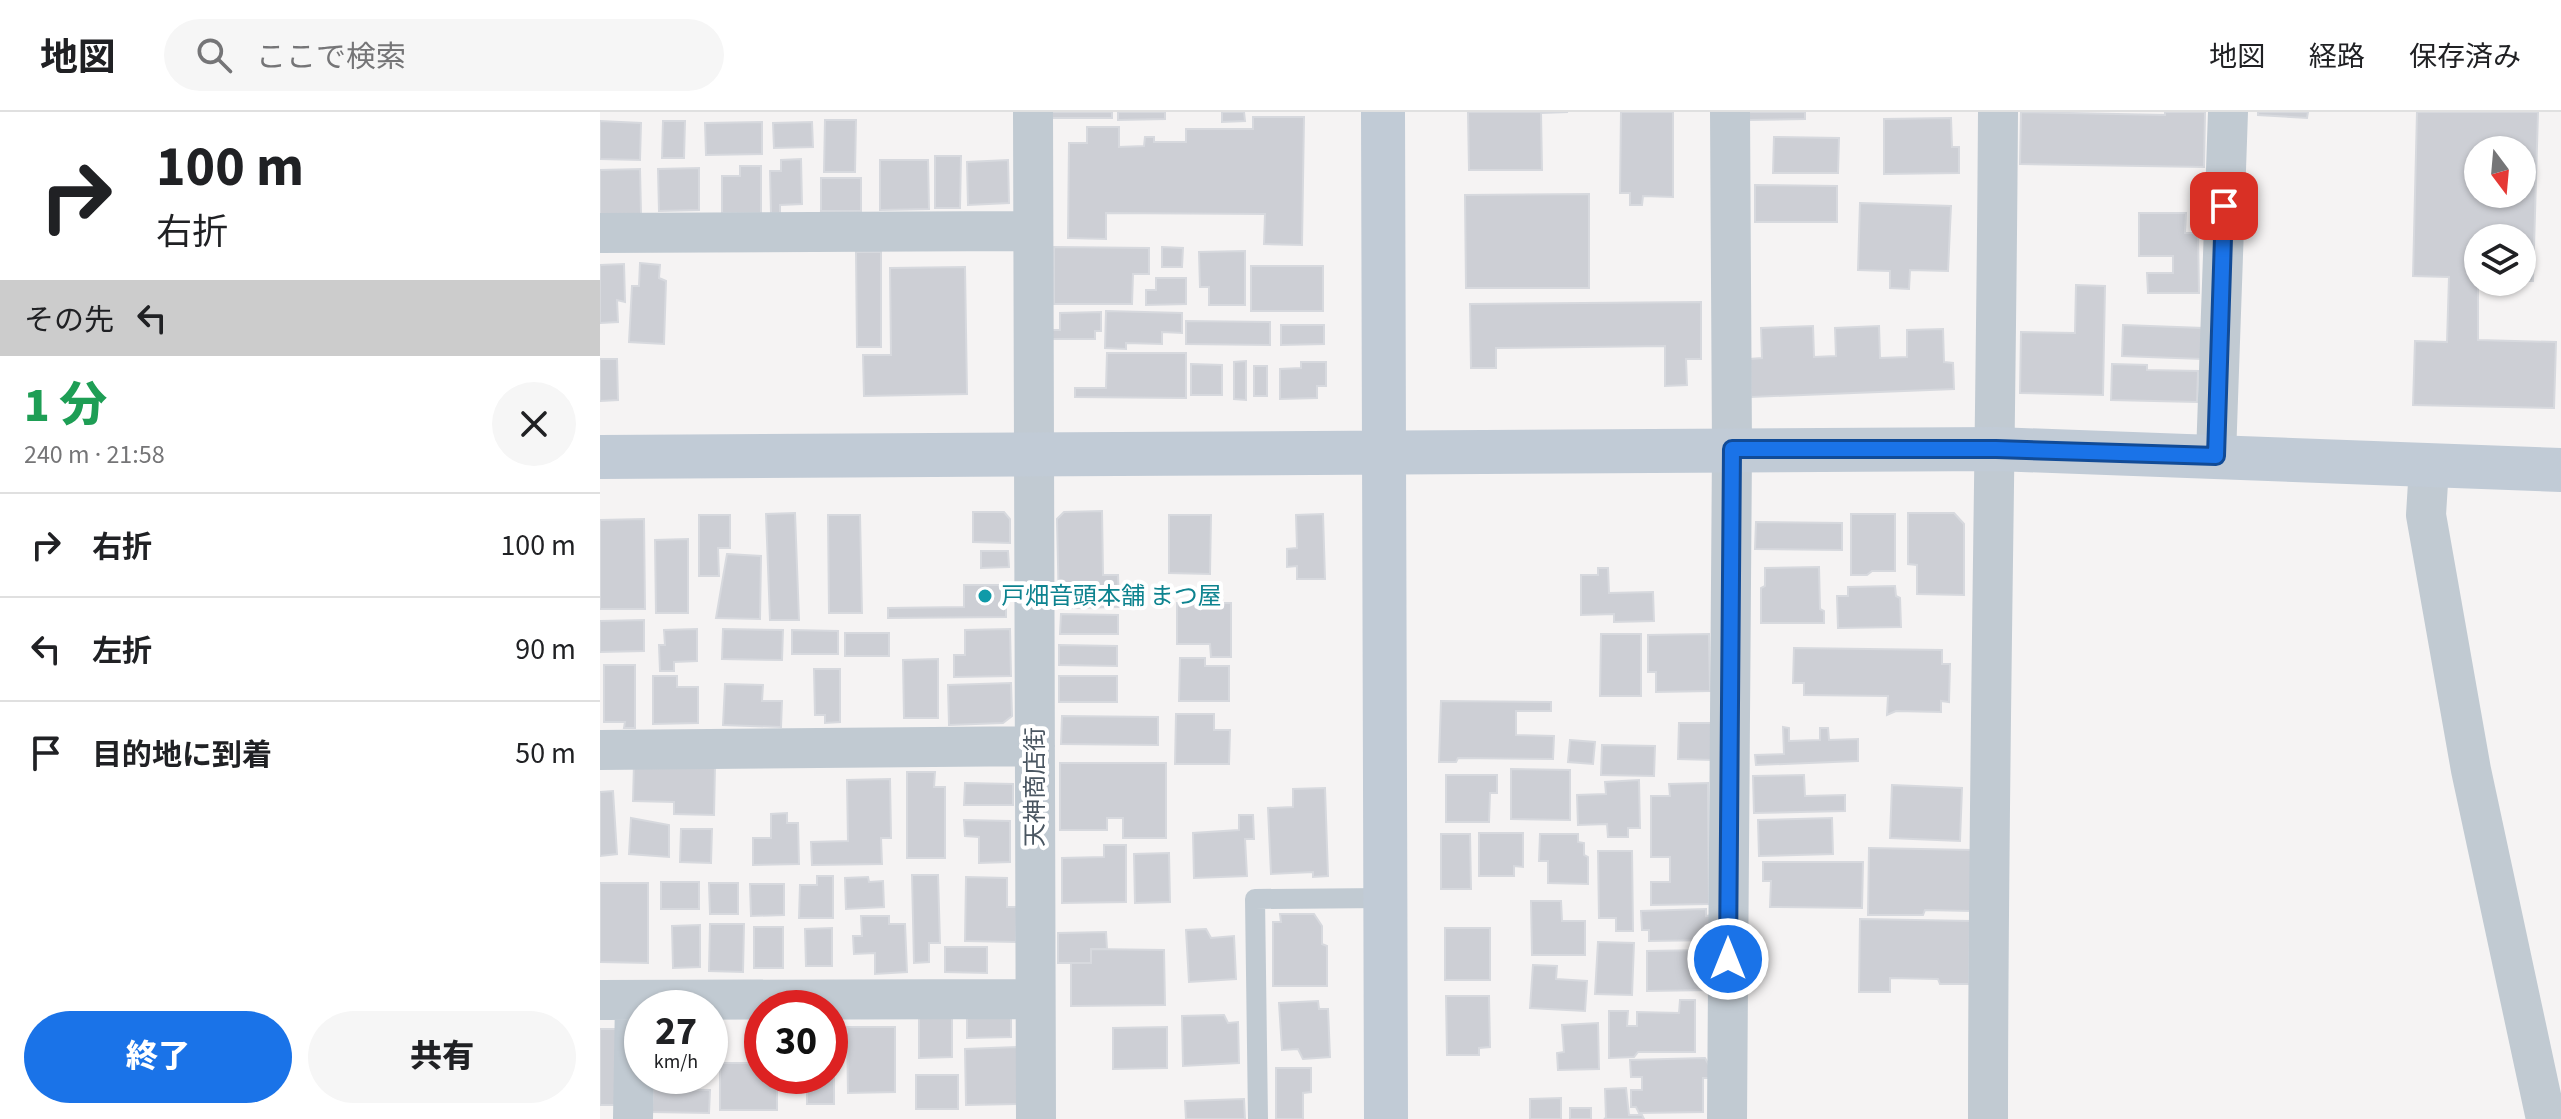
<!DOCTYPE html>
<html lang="ja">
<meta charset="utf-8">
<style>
body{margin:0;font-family:"Source Sans 3","Noto Sans JP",sans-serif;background:#f6f6f6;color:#202124;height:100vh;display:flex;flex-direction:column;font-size:30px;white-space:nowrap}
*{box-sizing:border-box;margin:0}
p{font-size:26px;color:#757577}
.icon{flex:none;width:44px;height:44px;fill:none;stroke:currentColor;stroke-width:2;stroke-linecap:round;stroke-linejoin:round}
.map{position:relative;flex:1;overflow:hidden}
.panel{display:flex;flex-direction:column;background:#fff;width:600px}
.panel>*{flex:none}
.hud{background:#fff;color:#202124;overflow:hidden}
.needle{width:52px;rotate:164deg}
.controls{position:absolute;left:1864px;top:24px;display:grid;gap:16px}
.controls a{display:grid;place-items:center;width:72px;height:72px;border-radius:50%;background:#fff;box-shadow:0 2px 6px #0004;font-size:40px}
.speed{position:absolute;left:24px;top:878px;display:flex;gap:16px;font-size:40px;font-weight:700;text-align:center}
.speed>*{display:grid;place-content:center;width:104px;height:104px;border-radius:50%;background:#fff;box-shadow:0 2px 6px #0004;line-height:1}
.speed small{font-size:20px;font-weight:400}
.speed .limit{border:12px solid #d22;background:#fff;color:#111}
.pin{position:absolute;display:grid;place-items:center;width:68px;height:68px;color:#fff;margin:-34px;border-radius:16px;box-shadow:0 4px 12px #0006}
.me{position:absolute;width:88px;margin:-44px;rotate:0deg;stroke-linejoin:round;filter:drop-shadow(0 0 6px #0008)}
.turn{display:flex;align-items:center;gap:28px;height:168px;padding:0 24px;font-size:36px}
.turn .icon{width:104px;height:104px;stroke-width:2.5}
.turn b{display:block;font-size:56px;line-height:68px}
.then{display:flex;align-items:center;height:76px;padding:0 24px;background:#0003;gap:16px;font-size:30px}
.round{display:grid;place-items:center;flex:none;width:84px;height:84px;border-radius:42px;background:#f6f6f6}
.head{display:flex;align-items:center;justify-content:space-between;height:136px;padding:0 24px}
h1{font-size:48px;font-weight:800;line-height:60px;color:#1e9e55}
.primary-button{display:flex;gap:16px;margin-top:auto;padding:16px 24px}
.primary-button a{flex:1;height:92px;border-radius:48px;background:#1a73e8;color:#fff;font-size:32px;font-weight:800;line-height:92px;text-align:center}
.primary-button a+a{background:#f6f6f6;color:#202124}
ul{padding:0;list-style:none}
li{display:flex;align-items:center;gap:24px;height:104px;padding:0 24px;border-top:2px solid #e0e0e0}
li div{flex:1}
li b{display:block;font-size:30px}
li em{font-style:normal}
header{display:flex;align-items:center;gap:48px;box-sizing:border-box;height:112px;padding:0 40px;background:#fff;border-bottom:2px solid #e0e0e0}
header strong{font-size:38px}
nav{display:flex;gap:44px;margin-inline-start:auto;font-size:28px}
.search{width:560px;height:72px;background:#f6f6f6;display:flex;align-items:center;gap:20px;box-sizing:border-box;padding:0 28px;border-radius:44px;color:#757577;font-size:30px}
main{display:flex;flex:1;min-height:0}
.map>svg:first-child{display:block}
</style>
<header>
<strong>地図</strong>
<div class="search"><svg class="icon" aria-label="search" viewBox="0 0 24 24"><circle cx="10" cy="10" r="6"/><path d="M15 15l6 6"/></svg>ここで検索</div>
<nav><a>地図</a><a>経路</a><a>保存済み</a></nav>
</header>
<main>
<section class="panel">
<div class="hud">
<div class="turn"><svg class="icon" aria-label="right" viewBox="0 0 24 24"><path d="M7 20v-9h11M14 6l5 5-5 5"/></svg><div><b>100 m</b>右折</div></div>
<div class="then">その先<svg class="icon" aria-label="left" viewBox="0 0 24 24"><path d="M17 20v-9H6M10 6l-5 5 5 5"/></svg></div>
</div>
<div class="head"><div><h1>1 分</h1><p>240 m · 21:58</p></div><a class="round"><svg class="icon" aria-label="close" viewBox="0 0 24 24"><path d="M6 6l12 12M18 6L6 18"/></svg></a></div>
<ul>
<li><svg class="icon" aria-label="right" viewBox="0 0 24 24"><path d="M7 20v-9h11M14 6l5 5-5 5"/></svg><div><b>右折</b></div><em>100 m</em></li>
<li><svg class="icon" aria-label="left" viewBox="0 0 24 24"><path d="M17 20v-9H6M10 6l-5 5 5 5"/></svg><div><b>左折</b></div><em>90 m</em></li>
<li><svg class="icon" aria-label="arrive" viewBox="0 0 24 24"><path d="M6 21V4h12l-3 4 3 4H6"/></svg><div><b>目的地に到着</b></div><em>50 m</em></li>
</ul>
<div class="primary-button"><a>終了</a><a>共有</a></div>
</section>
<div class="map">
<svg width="1961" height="1007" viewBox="0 0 1961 1007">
<rect width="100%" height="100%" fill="#f5f3f3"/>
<path fill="#cdcfd5" stroke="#d7d9de" stroke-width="2" fill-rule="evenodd" d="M451,0H512V6H451Z
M518,0H565V7L518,8Z
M622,0H644L645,9L622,10Z
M868,0H968L941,1L942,58H869Z
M1021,0H1073V85L1043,84L1042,93H1030V81H1020Z
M1148,0H1205V7L1148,8Z
M1421,0L1565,3V0H1605L1604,55L1420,52Z
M1658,0H1708L1707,6L1658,3Z
M1817,0H1938L1933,169H1922V126H1878V228L1956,230L1954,296L1813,293L1815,229L1847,230L1849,165L1813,164ZM1878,38H1922V82H1878Z
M653,5H704L702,133L664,132L665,102L506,101V127L468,126L469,31H487V15H519V35L544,34L545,25H554V30H586V17H653Z
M1351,6L1352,35H1359V61L1284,62V7Z
M225,8H256L255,60H224Z
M0,9L41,11L40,48L0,47Z
M63,9H85L84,46H62Z
M162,10V42L106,43L105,11Z
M212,10L213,35L174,36L173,11Z
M1174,25L1239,26L1238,61H1173Z
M335,44H361L360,96H335Z
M201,47L202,92L180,93V101H171L170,59H181V48Z
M280,48H328L329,97L280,98Z
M408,48L409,91L368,93L367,50Z
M140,54H161V101H122V64H140Z
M99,56V98L59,99L58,57Z
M40,57L41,102L0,103V58Z
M221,66H261V99H221Z
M1155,73L1237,74V110H1155Z
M989,82V176H866L865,83Z
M1260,91L1351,94L1348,159L1310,158L1309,177L1290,176V159L1258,158Z
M1539,101H1586L1585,121H1598L1599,181H1548L1547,161H1573V144H1539Z
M454,135L549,136V162H533L532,192H454Z
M562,135L583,136L582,155H562Z
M645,139V193H609V175H600L599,140Z
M256,140H281V235H257Z
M40,151L60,153L59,166L66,169L64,232L29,230L32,174H39Z
M24,152L25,190L17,188L18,210L0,211V153Z
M651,154H723V199H651Z
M365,155L367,282L264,284L263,243H291L290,156Z
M556,166H586V192L546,193V178H556Z
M1476,173L1505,174L1503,283L1420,281L1421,220L1475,221Z
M1101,190V247H1086L1087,273L1065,274V234L896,236V256H871L870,192Z
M506,199L582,201V221L562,220V232L526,231V237L505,236Z
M501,200V219H495V227H451V218H460V201Z
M586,209L670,210V233L586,232Z
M681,213H724V232L681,233Z
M1523,213L1603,216L1602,247L1522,244Z
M1213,214L1214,245L1236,244L1235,216L1279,214L1280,246L1307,245V218L1343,217L1344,250L1353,251L1354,277L1151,285L1150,247L1162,246L1161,216Z
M507,241H586V286L475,285V276H506Z
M0,247H17L18,288L0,289Z
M646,249V288L634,287V250Z
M701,250H726V274H717V286L680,287V257L701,256Z
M591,252L622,253V283H591Z
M1512,252L1547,253V258L1598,259L1597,290L1511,288Z
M654,254H667V284H654Z
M502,399L503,463H518L519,495L459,496L457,407L464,400Z
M373,400H404L410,407V431L373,430Z
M195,401L199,508H170L166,402Z
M1308,401H1354L1364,412V483L1317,482V453L1308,452Z
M723,402L725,467H697V454L687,455V437L697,436L696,403Z
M1251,402H1295V459H1272L1267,463H1251Z
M99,403H130V436H118L119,464H99Z
M228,403H260L262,501H229Z
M569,403H611L610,462L569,461Z
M44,407L45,497H0V408Z
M1156,410L1242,411V438L1155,437Z
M88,427V501H56L55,428Z
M381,439H408L409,455L381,456Z
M127,442L161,444L160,507L116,506Z
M1219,455L1220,497L1224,499V511H1161V476L1165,474V456Z
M998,456H1008L1009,481L1053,480L1054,509L1014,510V502L981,503V463H998Z
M364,473H406V505L288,506V496L364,495Z
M1295,474L1296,484L1300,486L1301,515L1238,516L1237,484H1248V475Z
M577,491H631V545H611L610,532H577Z
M461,502L518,503V522H460Z
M44,508V539L0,540V509Z
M97,517V549L74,550V559H60L59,533H65L64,518Z
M123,517L183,518L182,548L122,547Z
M410,517L411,564L354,565V543H365V518Z
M192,518L238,519V542H192Z
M245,521H289V544H245Z
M1001,522H1041V584H1000Z
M1109,522L1110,579L1056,580V560H1048V523Z
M459,533L517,534V554L459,553Z
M1194,536L1342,538V552H1350L1349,590L1341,589V600L1296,599L1287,603L1288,584L1204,583V571H1193Z
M580,546H605V554H629V589H579Z
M338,547V606H304L303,548Z
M4,553H35V616H24L25,610H4Z
M214,557H240V610L225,611V603H215Z
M53,564H77V575H98V611L53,612Z
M459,564H517V590H459Z
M411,571L412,604L403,611L349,613L348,573Z
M125,572L163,573L162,589H182L181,615L123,613Z
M841,589L951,590V599H916V623L954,624L953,647L858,646L856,650H839Z
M576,602H614V618H630L629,652H575Z
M462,604L558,605V633L461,632Z
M1079,611H1114V648L1078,647Z
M1183,615L1189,616V629L1220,628V616H1228L1229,628L1258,627V649L1156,653L1155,643L1184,642Z
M970,628L995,630L993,652L968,650Z
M1002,633L1055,634L1054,664L1001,663Z
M460,651H566V726H523V706H507V718H460Z
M34,652L115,653L114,703L74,702V690L33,689Z
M911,657L970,658V708L911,707Z
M307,660H335L334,675H345V746H307Z
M846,663H897V681H890L889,710H846Z
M1204,663L1205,684L1245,683V699L1154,701L1153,664Z
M290,667L291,726H281L282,752L212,753L211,730L248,729L247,668Z
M1039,668L1040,716H1028V725H1008L1007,712L978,713L977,683L1006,682L1005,670Z
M365,671L413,672V693H364Z
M1108,671L1109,792L1051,793V770H1070V745H1051V684H1070L1069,672Z
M1292,673L1362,676L1360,729L1290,726Z
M725,676L728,764L713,765V760L671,762L668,696L693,695V677Z
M13,679L17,742L0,744V680Z
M187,701V711H198L199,752L153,753V726H171V702Z
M639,703H653L654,727H645L647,764L594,766L593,721L639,718Z
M31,706L69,713V745L29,742Z
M1232,706L1233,742L1159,744L1158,708Z
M364,708L410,709V750L379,751V725L365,724Z
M81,717H112L111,751L80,750Z
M879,721H923V755L914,754V764H879Z
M841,722H870L871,777H841Z
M940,722H978V730L984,731V743L988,745V772L948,771V749H939Z
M504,733H526V790L462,791V746L504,745Z
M1269,736L1372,738L1371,799L1325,798L1323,803H1268Z
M998,739H1032L1033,819H1016V806H999Z
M569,741L570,790L535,791L534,742Z
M1163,750H1263L1262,796L1170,795L1171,769H1163Z
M312,763H338L340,831H329V850L314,851Z
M217,764H233V806H199L200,773H217Z
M268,765L269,770L283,769L284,795L246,797L245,766Z
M366,765L407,766V795H417L416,830L365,829Z
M61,770H99V797H61Z
M0,771H48V851L0,850Z
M109,771H138V802H110Z
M150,772H184V803L151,804Z
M931,789H961L962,809H985V843H932Z
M1106,797V804L1114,803V828L1049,829V818H1042L1041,799Z
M680,802H714L722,814V832L727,834V874H673V810H681Z
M261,804H289V812H305L307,860L275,862V841L254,842L253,824H262Z
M1260,807L1370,809L1369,872H1340L1338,867L1290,866V880H1259Z
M110,812H144L143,860L109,859Z
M100,813V855L73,856L72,814Z
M154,815H183V856H154Z
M232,816V854H206L205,817Z
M845,816H890V868H845Z
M606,817L611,826L634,824L636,867L589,870L586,818Z
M506,820L507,837H491V851H458V821Z
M998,830L1034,831L1032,883L995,882Z
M345,835H387V861L345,860Z
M491,837L564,838L565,893L471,894V851H491Z
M1109,838L1110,878L1047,879V839Z
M933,853L957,854L956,867L987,869L985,899L930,896Z
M846,884H889L890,935L879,936V943H847Z
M1080,888H1095V940H1038L1034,945L1009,946V899H1028L1027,914H1037V900L1079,901Z
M718,889L719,897H728L730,945L703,947L698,937L682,938L679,891Z
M352,899V945L319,946V900Z
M367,899H411V925L367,926Z
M624,903L628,911L638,910L639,951L583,954L582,904Z
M998,911L999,957L958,958L957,941L964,940L962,913Z
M247,915H295V980L248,981Z
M567,915V956L513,957V916Z
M0,917H23L24,993H0Z
M230,924H234V992H207V964H230Z
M418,935L419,992L366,993L365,937Z
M1105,946L1116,966H1103V1000L1039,1001L1036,995H1031V978H1042V965H1031L1030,948Z
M120,951H162V964H177V998H120Z
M676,956H711V980L703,981V1007H676Z
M316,963H358V997H316Z
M1026,976L1029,1003H1042L1044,1007H1004L1006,1006L1005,977Z
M53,977L110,978L109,1001L52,1000Z
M961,986V1007H930V987Z
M644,987L645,1007H586L585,989Z
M970,996H991V1007H970Z"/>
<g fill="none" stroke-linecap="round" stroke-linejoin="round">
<path stroke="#c1cad2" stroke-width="20" d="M658,1007L655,787L784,786"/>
<path stroke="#c1cad2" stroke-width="40" d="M433,0L436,1007
M0,121L433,119
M1616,344L1628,0
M1829,355L1826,403L1871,658L1946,1007
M0,638L435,634
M0,888L435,887
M33,1007L35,888
M1127,1007L1132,337L1130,0
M1388,1007C1388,671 1396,336 1398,0"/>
<path stroke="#c1cbd6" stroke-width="44" d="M783,0L786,1007
M0,345L1396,337L1961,358"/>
</g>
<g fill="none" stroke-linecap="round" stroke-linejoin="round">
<defs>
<path id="route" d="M1128,847L1132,337H1396L1616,344L1624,94"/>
</defs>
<use href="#route" stroke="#114b97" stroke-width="20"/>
<use href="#route" stroke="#1a73e8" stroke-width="14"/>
</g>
<circle fill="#0f9aa8" stroke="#fff" stroke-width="3" cx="385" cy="484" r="8"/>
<g text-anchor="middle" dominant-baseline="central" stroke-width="8" stroke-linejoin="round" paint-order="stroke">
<g font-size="24" fill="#0d838f" stroke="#fff" text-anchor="start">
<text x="401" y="484">戸畑音頭本舗 まつ屋</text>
</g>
<g font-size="24" fill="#4a5661" stroke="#fff">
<text transform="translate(435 675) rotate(-90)">天神商店街</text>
</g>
</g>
</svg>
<div class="controls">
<a><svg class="needle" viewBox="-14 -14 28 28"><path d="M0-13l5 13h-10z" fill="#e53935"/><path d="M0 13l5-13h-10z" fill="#757577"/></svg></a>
<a><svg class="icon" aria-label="layers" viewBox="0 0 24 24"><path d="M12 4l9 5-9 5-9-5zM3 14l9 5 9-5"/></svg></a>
</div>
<div class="speed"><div>27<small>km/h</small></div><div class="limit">30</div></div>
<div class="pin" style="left:1624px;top:94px;background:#d93025"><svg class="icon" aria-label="arrive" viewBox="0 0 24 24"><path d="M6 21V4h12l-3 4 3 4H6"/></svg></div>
<svg class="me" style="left:1128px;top:847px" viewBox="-20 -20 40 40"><circle r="17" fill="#1a73e8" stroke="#fff" stroke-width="3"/><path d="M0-11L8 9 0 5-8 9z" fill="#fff"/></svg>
</div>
</main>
